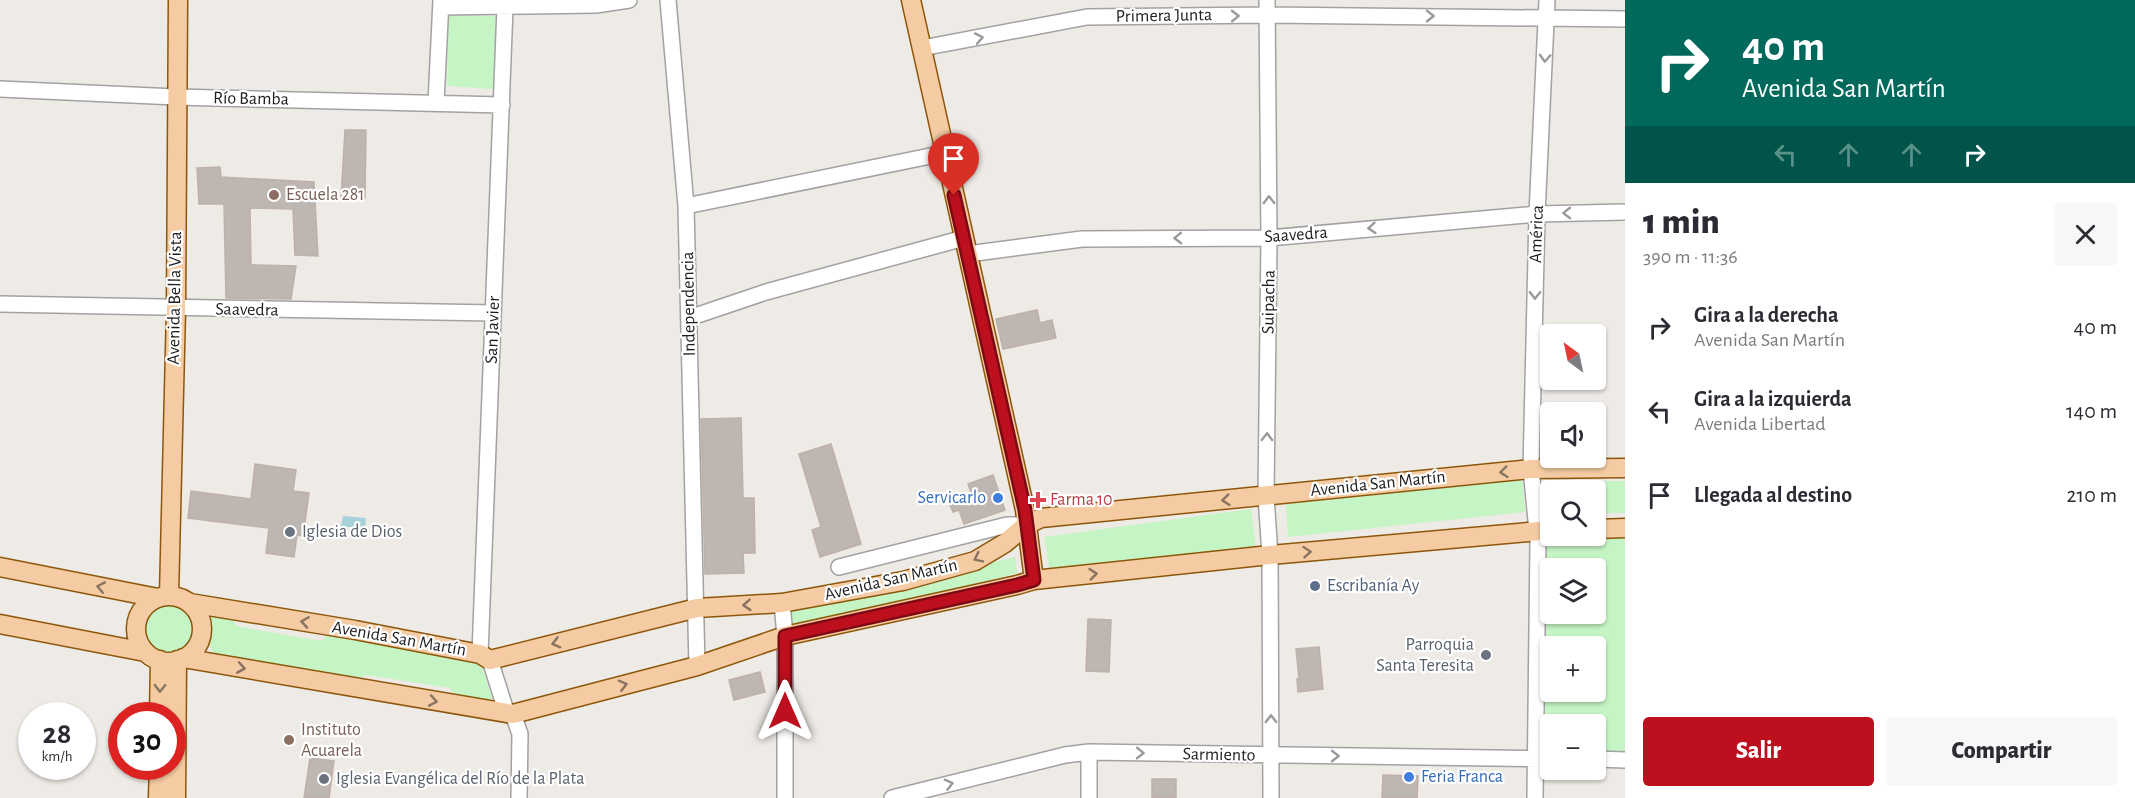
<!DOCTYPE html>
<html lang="es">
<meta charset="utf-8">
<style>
body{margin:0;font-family:"Alegreya Sans",sans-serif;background:#f7f7f7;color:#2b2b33;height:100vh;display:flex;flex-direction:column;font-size:22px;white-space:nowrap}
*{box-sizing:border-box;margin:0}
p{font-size:20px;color:#7c7c81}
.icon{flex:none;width:33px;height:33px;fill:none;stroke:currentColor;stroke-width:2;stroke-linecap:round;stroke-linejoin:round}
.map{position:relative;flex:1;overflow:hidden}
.drawer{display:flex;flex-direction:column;background:#fff;width:510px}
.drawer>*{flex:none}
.guide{background:#00695c;color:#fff;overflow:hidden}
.needle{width:39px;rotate:327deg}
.fabs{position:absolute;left:1540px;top:324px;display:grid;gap:12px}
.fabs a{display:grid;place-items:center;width:66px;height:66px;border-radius:6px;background:#fff;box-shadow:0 2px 4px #0004;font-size:30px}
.speed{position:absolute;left:18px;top:702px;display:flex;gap:12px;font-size:30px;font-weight:700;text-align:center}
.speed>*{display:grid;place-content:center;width:78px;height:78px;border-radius:50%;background:#fff;box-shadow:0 2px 4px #0004;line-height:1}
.speed small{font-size:15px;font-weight:400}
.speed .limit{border:9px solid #d22;background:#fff;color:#111}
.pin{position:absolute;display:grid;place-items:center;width:51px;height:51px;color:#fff;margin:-62px -26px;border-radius:50% 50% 50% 0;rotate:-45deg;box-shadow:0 0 6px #0007}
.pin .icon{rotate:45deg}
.me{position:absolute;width:66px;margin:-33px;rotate:0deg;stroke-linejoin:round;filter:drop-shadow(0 0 4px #0008)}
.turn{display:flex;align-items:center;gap:21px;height:126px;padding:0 18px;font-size:27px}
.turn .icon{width:78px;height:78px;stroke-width:2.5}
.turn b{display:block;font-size:42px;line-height:51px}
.lanes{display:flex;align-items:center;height:57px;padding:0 18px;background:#0003;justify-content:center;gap:30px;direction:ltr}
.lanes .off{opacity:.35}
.round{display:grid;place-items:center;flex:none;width:63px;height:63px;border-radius:6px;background:#f7f7f7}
.head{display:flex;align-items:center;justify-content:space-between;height:102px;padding:0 18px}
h1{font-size:36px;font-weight:800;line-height:45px}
.primary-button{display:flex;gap:12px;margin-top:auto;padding:12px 18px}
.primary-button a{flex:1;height:69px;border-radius:6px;background:#bd0f1d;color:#fff;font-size:24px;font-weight:800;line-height:69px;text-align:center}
.primary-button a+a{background:#f7f7f7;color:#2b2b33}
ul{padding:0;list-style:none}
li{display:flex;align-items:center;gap:18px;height:84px;padding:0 18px}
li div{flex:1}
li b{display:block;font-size:22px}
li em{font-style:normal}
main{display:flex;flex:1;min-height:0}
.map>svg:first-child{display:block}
</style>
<main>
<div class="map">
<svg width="1625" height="798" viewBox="0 0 1625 798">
<rect width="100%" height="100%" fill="#eeeae5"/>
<path fill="#c5f5c4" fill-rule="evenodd" d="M449,15L496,16L493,89L447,86Z
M1522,480L1525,512L1288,537L1286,504Z
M1552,481H1625V513H1596V490H1552Z
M1251,509L1256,549L1051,579L1044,537Z
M1547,535L1625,536V752L1596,751V724H1551V751H1545ZM1551,568H1596V614H1551ZM1551,646H1596V692H1551Z
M1015,557L1017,573L790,633V612Z
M145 628a24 24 0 1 1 48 0a24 24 0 1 1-48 0Z
M212,615L233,618L236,626L321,641L326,636L332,635L474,660L481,665L492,697L488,703L455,699L450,688L367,675L350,682L214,655C208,646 208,624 212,615Z"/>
<path fill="#a8d2d9" d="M343,516L366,518L365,529L341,526Z"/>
<path fill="#beb6b1" stroke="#bfb0a8" stroke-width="1.5" d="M345,130H366L365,198H341Z
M220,167L221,177L314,182L318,256L295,255L293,209L250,208L251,265L296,266L291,299L226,298L224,204H199L197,168Z
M1037,310L1040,323L1052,320L1056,338L1003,349L996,319Z
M741,418L743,498H754L755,553H743L744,573L705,574L701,419Z
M831,444L861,544L820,557L812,530L821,527L799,454Z
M255,464L296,470L293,491L309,493L303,536L297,535L294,557L266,553L269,528L188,518L191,491L251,499Z
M993,475L1005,510L964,524L959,510L953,512L949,503L972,495L968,484Z
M1088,619L1111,620L1109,672L1086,671Z
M1319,647L1323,689L1298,692L1297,679L1299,678L1296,649Z
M760,672L765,692L734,700L729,680Z
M310,758L334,761L329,798H304Z
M1383,775L1418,776L1417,798H1382Z
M1152,779H1176V798H1152Z"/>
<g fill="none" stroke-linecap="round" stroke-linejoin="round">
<defs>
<path id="minor" d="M668,0L686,206L697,666
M1267,0L1269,238L1266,496L1270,555L1271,798
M441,7L596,5L629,0
M922,48L1087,17L1267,15L1625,19
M0,89L176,97L502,105
M436,103L441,0
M686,206L945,153
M968,254L1082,239L1269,238L1537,214L1625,212
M0,304L493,313
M689,318L766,292L964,238
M839,567L1007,525H1026
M782,603L785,636V798
M480,654L505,7
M490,660L507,714
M513,714L520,734L519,798
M1089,752V798
M1596,759L1625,760
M892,798L1065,755L1089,752L1551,759
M1535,798L1538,541L1531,469L1537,214L1547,0"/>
<path id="major" d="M911,0L1025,510L1034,580
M1596,529L1625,528
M0,567L158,598
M169,596L176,309L178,0
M136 629a33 33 0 1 1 66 0a33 33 0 1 1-66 0Z
M190,603L355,630L480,654L490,660L697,608L782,603L903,581L975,561L1005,543L1026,525L1041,518L1531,469L1625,468
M0,624L145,652
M183,658L513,714L697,666L785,636L1017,585L1034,580L1270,555L1551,530
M159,716L160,660
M158,798L159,766
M176,798L177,660"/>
</defs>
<use href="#minor" stroke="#a2a2a2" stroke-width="18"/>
<use href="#major" stroke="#8d570b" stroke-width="21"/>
<use href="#minor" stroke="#fff" stroke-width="15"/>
<use href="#major" stroke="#f5cba3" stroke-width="18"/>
</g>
<defs><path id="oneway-chevron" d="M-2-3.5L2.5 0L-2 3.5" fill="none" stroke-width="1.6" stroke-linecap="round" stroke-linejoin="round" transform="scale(1.5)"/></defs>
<g stroke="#9a9a9a">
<use href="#oneway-chevron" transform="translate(1235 16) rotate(-1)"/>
<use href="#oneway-chevron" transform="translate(1430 16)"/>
<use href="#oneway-chevron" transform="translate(979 38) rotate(-11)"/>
<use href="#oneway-chevron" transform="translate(1545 58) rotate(93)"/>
<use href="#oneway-chevron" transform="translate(1269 200) rotate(-91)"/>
<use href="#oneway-chevron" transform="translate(1567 213) rotate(179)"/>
<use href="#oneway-chevron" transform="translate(1372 228) rotate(175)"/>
<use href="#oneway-chevron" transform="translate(1178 238) rotate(179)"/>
<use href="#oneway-chevron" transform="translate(1535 295) rotate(91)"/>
<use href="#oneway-chevron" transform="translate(1267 437) rotate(-89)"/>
<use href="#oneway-chevron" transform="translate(1271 719) rotate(-90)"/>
<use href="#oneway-chevron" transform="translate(1140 753) rotate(1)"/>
<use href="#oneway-chevron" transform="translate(1335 756) rotate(1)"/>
<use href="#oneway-chevron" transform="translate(949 784) rotate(-14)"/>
</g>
<g stroke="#8a7460">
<use href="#oneway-chevron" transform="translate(1504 472) rotate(174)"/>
<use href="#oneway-chevron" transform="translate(1226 500) rotate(174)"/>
<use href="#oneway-chevron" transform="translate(1307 552) rotate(-5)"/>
<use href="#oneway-chevron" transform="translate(978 558) rotate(154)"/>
<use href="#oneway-chevron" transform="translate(1093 574) rotate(-6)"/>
<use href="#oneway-chevron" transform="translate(101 587) rotate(-169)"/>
<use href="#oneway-chevron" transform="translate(747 605) rotate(176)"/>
<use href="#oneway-chevron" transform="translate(305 622) rotate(-171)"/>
<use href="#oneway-chevron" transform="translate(556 643) rotate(166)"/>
<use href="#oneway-chevron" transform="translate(241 668) rotate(10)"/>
<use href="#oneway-chevron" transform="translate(623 685) rotate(-14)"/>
<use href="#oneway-chevron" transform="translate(160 688) rotate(91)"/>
<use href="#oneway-chevron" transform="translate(433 701) rotate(10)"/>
</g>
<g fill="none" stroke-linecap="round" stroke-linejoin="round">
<defs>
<path id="route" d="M785,711V636L1017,585L1034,580L1025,510L954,195"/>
</defs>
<use href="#route" stroke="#7b0a13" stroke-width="15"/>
<use href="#route" stroke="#bd0f1d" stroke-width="10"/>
</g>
<g fill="#8d6e63" stroke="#fff" stroke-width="2">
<circle cx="274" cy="195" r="6"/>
<circle cx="289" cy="740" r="6"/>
</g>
<g fill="#3f7fe0" stroke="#fff" stroke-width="2">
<circle cx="998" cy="498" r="6"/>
<circle cx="1409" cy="777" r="6"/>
</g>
<path fill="#e0444e" stroke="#fff" stroke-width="2" d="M1035 491h6v6h6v6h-6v6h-6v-6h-6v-6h6z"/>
<g fill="#6b7280" stroke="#fff" stroke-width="2">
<circle cx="290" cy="532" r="6"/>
<circle cx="1486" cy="655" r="6"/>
<circle cx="324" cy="779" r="6"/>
</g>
<circle fill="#5c6f8a" stroke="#fff" stroke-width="2" cx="1315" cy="586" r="6"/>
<g text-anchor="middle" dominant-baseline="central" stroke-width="4.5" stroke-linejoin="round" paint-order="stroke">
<g font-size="18" fill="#1e1e1e" stroke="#fff">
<text transform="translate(1164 16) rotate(-1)">Primera Junta</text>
<text transform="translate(251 99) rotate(1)">Río Bamba</text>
<text transform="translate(1537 234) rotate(-88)">América</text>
<text transform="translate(1296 235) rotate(-4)">Saavedra</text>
<text transform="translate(175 298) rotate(-89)">Avenida Bella Vista</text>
<text transform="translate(1269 302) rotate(-89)">Suipacha</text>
<text transform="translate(689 304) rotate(-91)">Independencia</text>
<text transform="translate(247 310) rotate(1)">Saavedra</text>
<text transform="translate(493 330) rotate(-88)">San Javier</text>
<text transform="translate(1378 484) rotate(-6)">Avenida San Martín</text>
<text transform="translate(891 580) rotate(-13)">Avenida San Martín</text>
<text transform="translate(399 639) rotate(10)">Avenida San Martín</text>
<text transform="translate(1219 755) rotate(1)">Sarmiento</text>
</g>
<g font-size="18" fill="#785e54" stroke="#fff" text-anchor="start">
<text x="286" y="195">Escuela 281</text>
<text x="301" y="730">Instituto<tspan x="301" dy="21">Acuarela</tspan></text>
</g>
<g font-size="18" fill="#366cbe" stroke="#fff" text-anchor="end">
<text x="986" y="498">Servicarlo</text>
<text x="1421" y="777" text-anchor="start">Feria Franca</text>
</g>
<g font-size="18" fill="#be3a42" stroke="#fff" text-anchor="start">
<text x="1050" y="500">Farma 10</text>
</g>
<g font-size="18" fill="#5b616d" stroke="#fff" text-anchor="start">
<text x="302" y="532">Iglesia de Dios</text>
<text x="1474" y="645" text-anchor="end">Parroquia<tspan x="1474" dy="21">Santa Teresita</tspan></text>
<text x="336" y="779">Iglesia Evangélica del Río de la Plata</text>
</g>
<g font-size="18" fill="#4e5e75" stroke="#fff" text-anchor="start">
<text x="1327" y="586">Escribanía Ay</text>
</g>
</g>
</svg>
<div class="fabs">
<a><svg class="needle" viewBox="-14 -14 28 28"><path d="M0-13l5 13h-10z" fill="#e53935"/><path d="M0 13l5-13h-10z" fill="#7c7c81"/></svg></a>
<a><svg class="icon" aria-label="sound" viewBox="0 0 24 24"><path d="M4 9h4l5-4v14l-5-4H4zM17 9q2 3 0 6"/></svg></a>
<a><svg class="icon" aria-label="search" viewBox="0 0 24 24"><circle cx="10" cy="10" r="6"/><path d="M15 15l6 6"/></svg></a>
<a><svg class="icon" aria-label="layers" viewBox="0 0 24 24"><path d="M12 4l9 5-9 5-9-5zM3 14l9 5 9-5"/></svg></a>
<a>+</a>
<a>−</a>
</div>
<div class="speed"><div>28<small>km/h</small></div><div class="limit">30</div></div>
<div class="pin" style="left:954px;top:195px;background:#d93025"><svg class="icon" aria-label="arrive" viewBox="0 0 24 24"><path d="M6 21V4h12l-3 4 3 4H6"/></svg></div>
<svg class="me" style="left:785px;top:711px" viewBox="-20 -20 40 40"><path d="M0-17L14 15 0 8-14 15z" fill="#bd0f1d" stroke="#fff" stroke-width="4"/></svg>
</div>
<section class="drawer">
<div class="guide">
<div class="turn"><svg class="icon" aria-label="right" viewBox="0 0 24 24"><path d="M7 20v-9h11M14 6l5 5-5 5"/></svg><div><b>40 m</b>Avenida San Martín</div></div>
<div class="lanes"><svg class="icon off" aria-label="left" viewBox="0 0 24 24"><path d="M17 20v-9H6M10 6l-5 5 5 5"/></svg><svg class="icon off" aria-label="ahead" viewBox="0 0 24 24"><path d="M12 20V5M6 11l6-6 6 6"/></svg><svg class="icon off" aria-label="ahead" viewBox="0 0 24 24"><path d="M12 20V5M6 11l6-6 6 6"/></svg><svg class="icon" aria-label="right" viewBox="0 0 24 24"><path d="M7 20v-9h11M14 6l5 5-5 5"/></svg></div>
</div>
<div class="head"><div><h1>1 min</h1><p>390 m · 11:36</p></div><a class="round"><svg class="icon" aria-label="close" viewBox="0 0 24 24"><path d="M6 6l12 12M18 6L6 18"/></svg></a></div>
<ul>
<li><svg class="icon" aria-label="right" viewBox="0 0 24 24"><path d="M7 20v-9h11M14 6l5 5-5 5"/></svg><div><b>Gira a la derecha</b><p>Avenida San Martín</p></div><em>40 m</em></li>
<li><svg class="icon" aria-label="left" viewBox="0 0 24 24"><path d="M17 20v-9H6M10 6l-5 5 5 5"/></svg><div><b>Gira a la izquierda</b><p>Avenida Libertad</p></div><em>140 m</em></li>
<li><svg class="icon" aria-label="arrive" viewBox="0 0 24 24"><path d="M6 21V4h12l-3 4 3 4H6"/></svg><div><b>Llegada al destino</b></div><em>210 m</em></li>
</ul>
<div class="primary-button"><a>Salir</a><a>Compartir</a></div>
</section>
</main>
